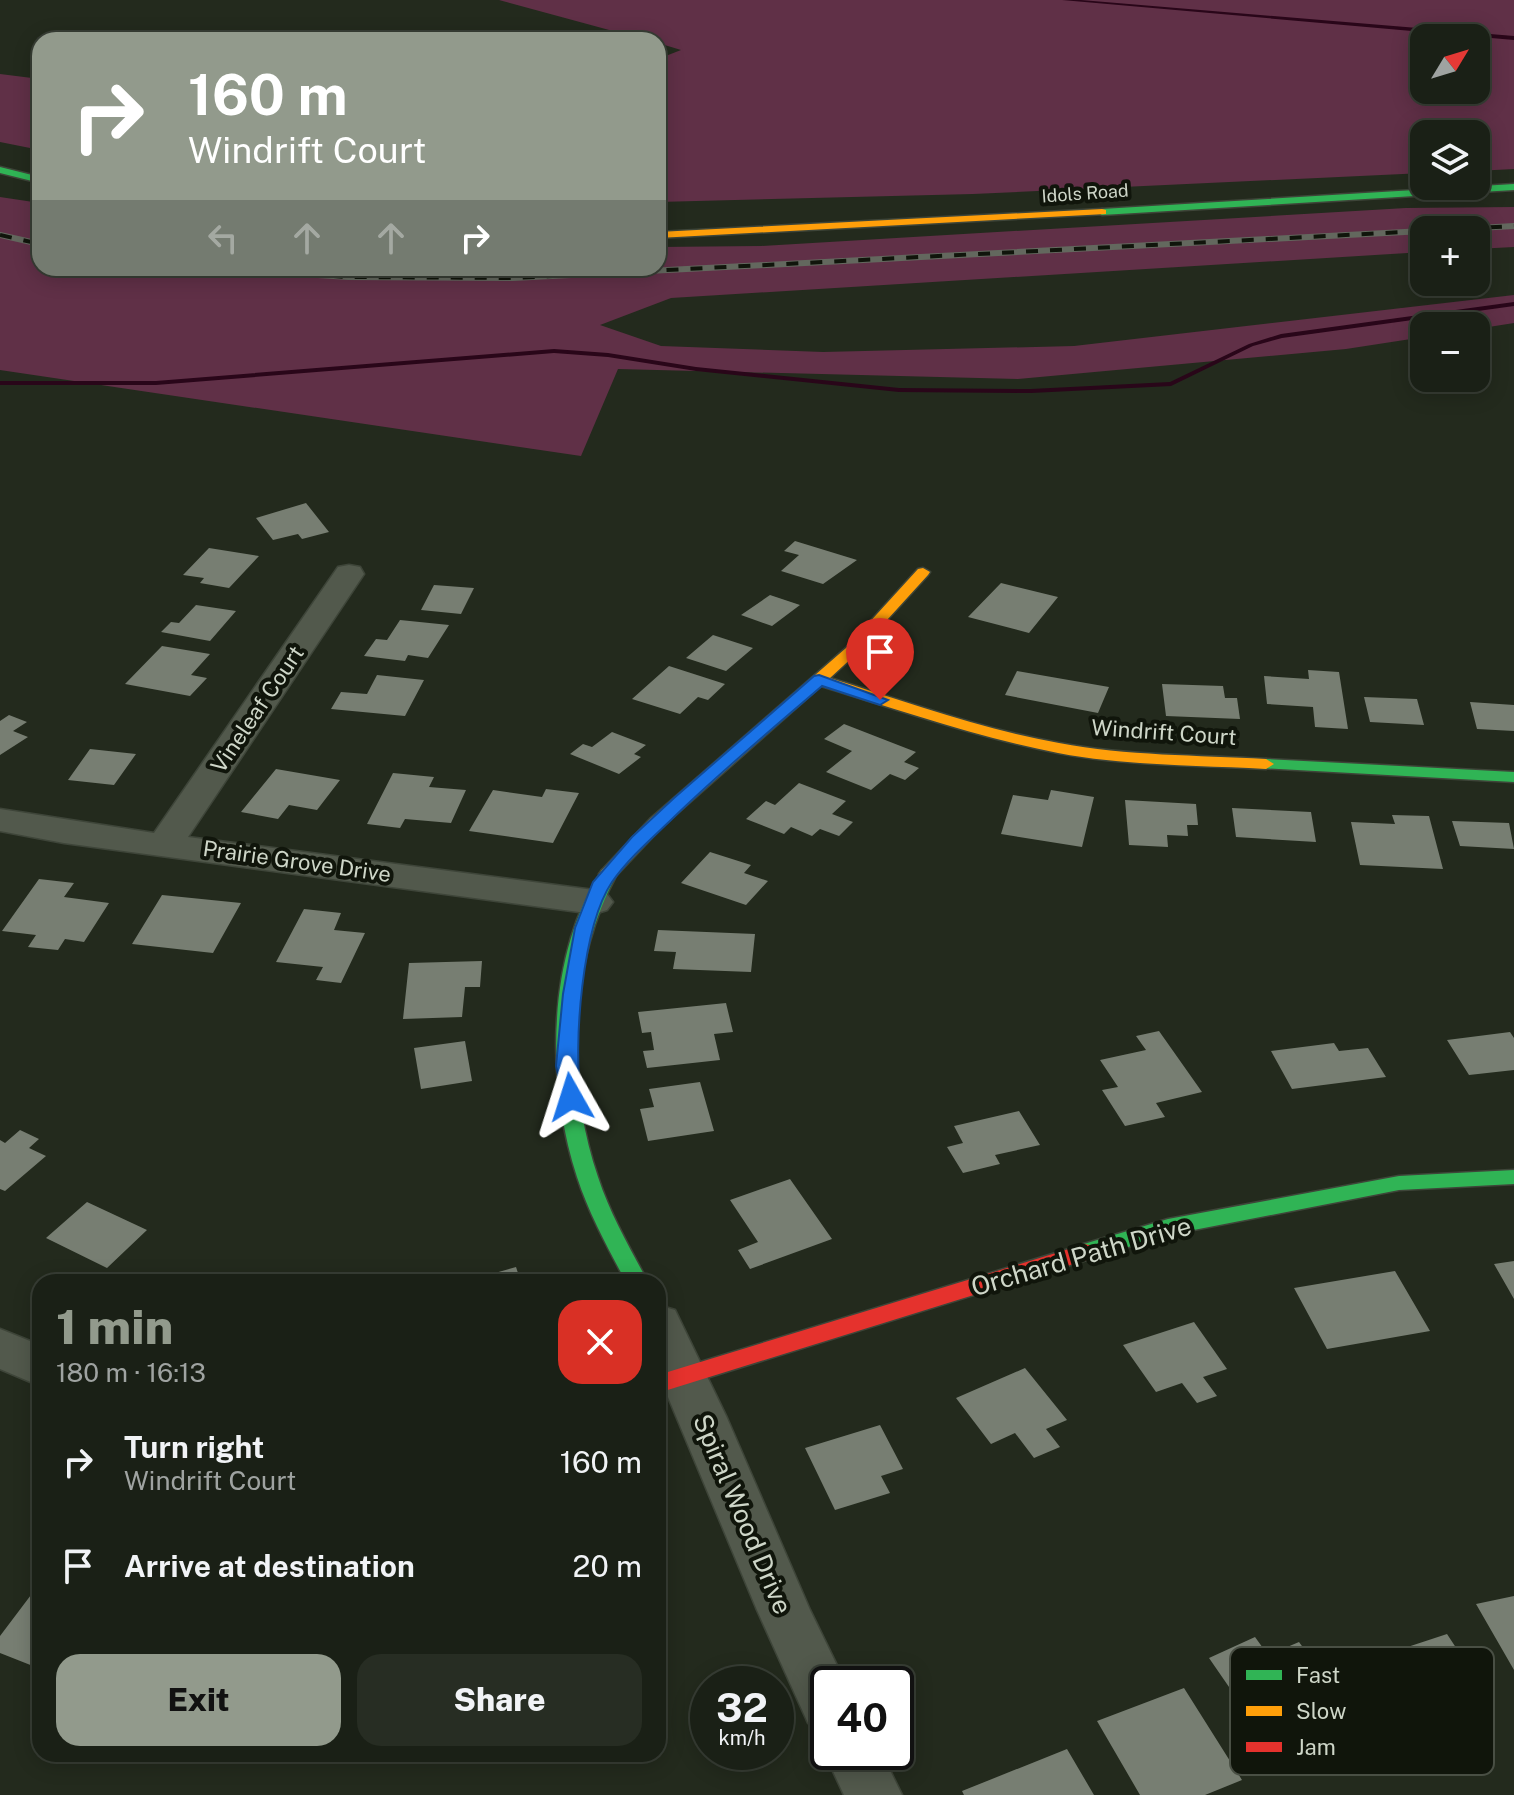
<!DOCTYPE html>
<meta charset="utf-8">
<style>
body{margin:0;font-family:"Public Sans",sans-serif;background:#272d23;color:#f1f3f6;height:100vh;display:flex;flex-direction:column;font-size:30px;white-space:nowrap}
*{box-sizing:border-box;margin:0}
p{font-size:26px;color:#9fa3a1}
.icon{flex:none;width:44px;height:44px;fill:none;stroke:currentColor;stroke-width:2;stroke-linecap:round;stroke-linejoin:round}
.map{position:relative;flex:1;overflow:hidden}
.drawer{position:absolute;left:32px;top:1274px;width:634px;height:488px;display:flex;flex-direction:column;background:#1a2016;border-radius:24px;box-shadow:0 4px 20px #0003,0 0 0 2px #383e35}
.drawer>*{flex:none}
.hud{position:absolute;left:32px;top:32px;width:634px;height:244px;border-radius:24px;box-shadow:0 4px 20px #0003,0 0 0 2px #383e35;background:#929a8c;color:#fff;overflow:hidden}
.needle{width:52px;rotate:52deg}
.controls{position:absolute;left:1410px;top:24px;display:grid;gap:16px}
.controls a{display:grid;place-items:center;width:80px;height:80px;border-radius:16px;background:#1a2016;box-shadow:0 4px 20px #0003,0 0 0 2px #383e35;font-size:40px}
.speed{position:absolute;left:690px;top:1666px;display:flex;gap:16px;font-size:40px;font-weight:700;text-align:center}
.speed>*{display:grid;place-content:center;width:104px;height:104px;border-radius:50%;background:#1a2016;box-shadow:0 4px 20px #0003,0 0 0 2px #383e35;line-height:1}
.speed small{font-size:20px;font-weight:400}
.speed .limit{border:4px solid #111;border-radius:12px;background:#fff;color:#111}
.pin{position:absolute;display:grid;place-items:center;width:68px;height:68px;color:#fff;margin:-82px -34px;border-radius:50% 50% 50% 0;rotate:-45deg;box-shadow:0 0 8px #0007}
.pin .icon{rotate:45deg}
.me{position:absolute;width:88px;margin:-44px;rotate:354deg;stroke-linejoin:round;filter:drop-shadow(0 0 6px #0008)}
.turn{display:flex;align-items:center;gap:28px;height:168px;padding:0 24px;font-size:36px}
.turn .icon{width:104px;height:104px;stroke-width:2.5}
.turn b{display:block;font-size:56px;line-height:68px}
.lanes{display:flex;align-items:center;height:76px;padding:0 24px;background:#0003;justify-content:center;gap:40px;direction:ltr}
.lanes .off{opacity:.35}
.round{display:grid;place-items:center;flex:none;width:84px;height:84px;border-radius:24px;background:#272d23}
.overview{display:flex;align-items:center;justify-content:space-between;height:136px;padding:0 24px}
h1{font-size:48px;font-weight:800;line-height:60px;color:#929a8c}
.action{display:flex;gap:16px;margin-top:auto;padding:16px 24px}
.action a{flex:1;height:92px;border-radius:24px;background:#929a8c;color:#111;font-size:32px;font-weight:800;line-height:92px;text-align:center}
.action a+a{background:#272d23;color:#f1f3f6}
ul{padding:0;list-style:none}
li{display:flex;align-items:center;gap:24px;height:104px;padding:0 24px}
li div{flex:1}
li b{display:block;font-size:30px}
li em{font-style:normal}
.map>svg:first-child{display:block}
</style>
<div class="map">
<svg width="1514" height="1795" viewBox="0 0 1514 1795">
<rect width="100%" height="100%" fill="#232a1d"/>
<path fill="#603047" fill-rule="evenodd" d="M499,0H1514V169L1476,171V134H1424V173L973,194L658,202V59L681,50L658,43V40H646ZM1424,38H1476V90H1424Z
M0,74L40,79V150L0,142Z
M0,197L40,203V268H658V247L761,246L1406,208L1514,207V247L1476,249V230H1424V252L671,298L600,325L661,346L823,352L1074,346L1514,295V323L1476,329V326H1424V337L1346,349L1018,379L618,369L581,456L0,370Z"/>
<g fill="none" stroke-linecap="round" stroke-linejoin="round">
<path fill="#290619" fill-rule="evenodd" d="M1062,0H1081L1514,36V40Z
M1514,302V306L1282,338L1253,346L1171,386L1031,393L899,392L696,371L608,357L554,353L156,385H0V381H156L554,349L608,353L696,367L899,388L1031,389L1170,382L1249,344L1281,334Z"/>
</g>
<path fill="#777e72" d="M306,503L329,532L302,539L298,534L273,540L256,518Z
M795,541L857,560L823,584L781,571L799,555L784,551Z
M209,548L259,556L229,588L200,583L204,578L183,575Z
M1001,583L1058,597L1029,633L968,617Z
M434,585L474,588L461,614L421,610Z
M770,595L800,605L772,626L741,615Z
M196,605L236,611L210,641L161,632L171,622L179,623Z
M400,620L449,625L428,658L408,655L405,661L364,656L376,639L387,640Z
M713,635L753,648L726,671L686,658Z
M162,646L210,654L191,675L207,678L190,696L125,684Z
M669,666L725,684L708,700L698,697L680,714L632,699Z
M1308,670L1339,672L1348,729L1315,727L1313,707L1267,704L1264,676L1309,679Z
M1017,671L1109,687L1098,713L1005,695Z
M377,675L424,680L405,716L331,709L341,692L367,694Z
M1162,684L1223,686L1225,698H1237L1240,719L1166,716Z
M1364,697L1417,699L1424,725L1370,722Z
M1470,702L1514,705V731L1477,729Z
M9,715L27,722L13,731L28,737L0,755V721Z
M844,724L916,752L904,762L919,768L905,780L890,774L871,790L826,772L852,751L824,739Z
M612,732L646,745L634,754L641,757L619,774L570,754L583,744L592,747Z
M90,749L136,754L114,785L68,780Z
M276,769L340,780L317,810L289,805L278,819L241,812Z
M393,773L434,777L429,787L466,790L451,823L405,819L400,828L367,824Z
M799,783L846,801L832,814L853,822L839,836L820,829L812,836L791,827L784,834L746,819L766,801L775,805Z
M546,789L579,793L553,843L469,831L493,790L542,797Z
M1051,790L1094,797L1082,847L1001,834L1013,795L1048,800Z
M1125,800L1196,804L1198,825H1187L1188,836L1167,835L1168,847L1129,845Z
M1232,808L1311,812L1316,842L1236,837Z
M1392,815L1429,816L1443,869L1360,865L1351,822L1395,824Z
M1452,821L1509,823L1514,849L1460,846Z
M710,852L751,865L744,873L768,881L746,905L681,883Z
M39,879L74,883L64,897L109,903L84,942L65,939L58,950L28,947L36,935L2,931Z
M162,895L241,903L213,953L132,944Z
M304,909L341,913L334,930L365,933L341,983L316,980L323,967L276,962Z
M658,930L755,934L751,972L673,969L676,952L654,951Z
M482,961L480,987H465L462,1017L403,1019L409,963Z
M726,1003L733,1032L714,1034L720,1060L647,1068L643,1051L654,1050L651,1032L642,1033L638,1012Z
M1159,1031L1202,1092L1156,1103L1165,1117L1125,1126L1102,1090L1118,1087L1100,1060L1146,1050L1136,1036Z
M1510,1032L1514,1038V1070L1469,1075L1447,1040Z
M465,1041L472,1081L421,1089L414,1048Z
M1334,1043L1339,1051L1368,1048L1386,1077L1292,1089L1271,1051Z
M700,1082L714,1131L648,1141L640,1109L654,1107L649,1089Z
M1019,1111L1040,1145L995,1155L1000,1164L963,1173L947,1147L963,1143L954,1126Z
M20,1130L39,1139L29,1148L46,1156L5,1191L0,1189V1140L5,1143Z
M790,1179L832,1239L750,1269L738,1250L758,1242L730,1200Z
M87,1202L147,1230L107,1268L46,1238Z
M1514,1261V1299L1494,1264Z
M516,1267L521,1282H467V1281Z
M1395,1271L1430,1331L1327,1349L1294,1288Z
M1194,1322L1227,1369L1203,1377L1217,1396L1197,1403L1182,1383L1156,1392L1123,1345Z
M1025,1368L1067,1420L1046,1429L1060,1447L1034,1458L1015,1433L991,1444L956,1398Z
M880,1425L903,1469L881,1476L890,1493L835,1510L805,1448Z
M40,1583V1666L38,1668L0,1653V1636Z
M1514,1596V1670L1476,1604Z
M1447,1634L1495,1707L1412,1735L1365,1661Z
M1255,1637L1268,1655L1299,1642L1367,1735L1287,1771L1209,1658Z
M1184,1688L1242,1780L1205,1795H1140L1097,1721Z
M1067,1749L1094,1795H964L962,1791Z"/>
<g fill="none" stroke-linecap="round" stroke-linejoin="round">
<defs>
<path id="street" d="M349,565L360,567L364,574L188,837L594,890L607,894L613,902L607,910L594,914L64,843L0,831V809L154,833L338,567Z
M658,1305L675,1310L727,1418L810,1610L846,1684H828V1730L808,1723L757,1610L658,1373Z
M0,1329L40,1345V1386L0,1369Z
M828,1743V1752H881L902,1795H844L824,1752Z"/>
<path id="fast" d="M0,167L40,177V183L0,173Z
M1514,184V190L1102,215L1097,212L1102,209Z
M1266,759L1514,772V782L1260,768L1258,764Z
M608,869L617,874C568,965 565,1080 598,1177C610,1214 630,1248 648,1282H626C608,1248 589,1214 577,1177C546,1082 546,956 602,870Z
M1514,1170V1184L1399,1190L1168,1235L1085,1260L1077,1258L1074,1252L1077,1246L1168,1219L1399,1176Z"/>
<path id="slow" d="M1102,209L1106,210V214L658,238V232Z
M923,568L930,572L928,575L856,654L830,678C905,701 981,729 1059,743C1127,756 1197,755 1266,759L1274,764L1266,769C1197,765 1126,766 1058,753C977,737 899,710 821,686L662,827L614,878H602L599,874L602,870L650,819L846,648L918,569Z"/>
<path id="jam" d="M1085,1244L1093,1246L1096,1252L1093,1258L658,1393V1375Z"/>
</defs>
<use href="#street" stroke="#3e4539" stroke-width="3"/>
<use href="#fast" stroke="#3e4539" stroke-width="3"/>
<use href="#slow" stroke="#3e4539" stroke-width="3"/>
<use href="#jam" stroke="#3e4539" stroke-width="3"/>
<use href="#street" fill="#52594c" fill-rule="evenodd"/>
<use href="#fast" fill="#30b455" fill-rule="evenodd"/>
<use href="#slow" fill="#ff9f0a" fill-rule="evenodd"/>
<use href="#jam" fill="#e5322d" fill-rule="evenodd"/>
<defs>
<path id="rail" d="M1442,230L1514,226
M0,235L40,244
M162,268L220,275
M211,268L348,277L513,278L1424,231"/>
</defs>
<use href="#rail" stroke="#63685e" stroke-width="6"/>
<use href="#rail" stroke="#10150b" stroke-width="4" stroke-dasharray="12" stroke-linecap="butt"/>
</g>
<path fill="#1a73e8" stroke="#114b97" stroke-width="2" d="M819,675L888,700L880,705L822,686C771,730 719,773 671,820C651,839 628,859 612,882C582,927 573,1044 581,1097L578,1102H564L556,1066L563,994L575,928L593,882L632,837L674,798L814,676Z"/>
<g text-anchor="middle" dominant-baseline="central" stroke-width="8" stroke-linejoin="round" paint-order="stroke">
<g font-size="18" fill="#ced6c8" stroke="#10150b">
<text transform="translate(1085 193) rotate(-4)">Idols Road</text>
</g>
<g font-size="22" fill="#ced6c8" stroke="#10150b">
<text transform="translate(257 709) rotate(-56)">Vineleaf Court</text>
<text transform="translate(1164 732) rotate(4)">Windrift Court</text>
<text transform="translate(297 861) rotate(8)">Prairie Grove Drive</text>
</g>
<g font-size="26" fill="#ced6c8" stroke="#10150b">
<text transform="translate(1081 1256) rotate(-16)">Orchard Path Drive</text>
<text transform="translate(743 1514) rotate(67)">Spiral Wood Drive</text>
</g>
</g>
<rect x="1230" y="1647" width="264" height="128" rx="12" fill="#10150b" stroke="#494f44" stroke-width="2"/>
<rect x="1246" y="1670" width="36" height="10" fill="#30b455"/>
<rect x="1246" y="1706" width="36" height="10" fill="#ff9f0a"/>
<rect x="1246" y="1742" width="36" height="10" fill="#e5322d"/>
<g font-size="22" fill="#ced6c8">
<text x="1296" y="1683">Fast</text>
<text x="1296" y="1719">Slow</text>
<text x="1296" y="1755">Jam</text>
</g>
</svg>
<div class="controls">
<a><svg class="needle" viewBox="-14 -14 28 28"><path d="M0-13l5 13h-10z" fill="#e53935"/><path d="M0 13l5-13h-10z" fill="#9fa3a1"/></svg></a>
<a><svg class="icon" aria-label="layers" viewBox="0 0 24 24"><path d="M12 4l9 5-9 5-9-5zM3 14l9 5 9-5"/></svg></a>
<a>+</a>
<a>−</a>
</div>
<div class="speed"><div>32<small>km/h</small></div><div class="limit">40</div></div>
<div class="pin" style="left:880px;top:700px;background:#d93025"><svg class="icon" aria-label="arrive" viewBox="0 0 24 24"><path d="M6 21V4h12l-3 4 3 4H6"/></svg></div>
<svg class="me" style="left:571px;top:1097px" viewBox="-20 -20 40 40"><path d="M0-17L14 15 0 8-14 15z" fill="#1a73e8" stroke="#fff" stroke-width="4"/></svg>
<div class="hud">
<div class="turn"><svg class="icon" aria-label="right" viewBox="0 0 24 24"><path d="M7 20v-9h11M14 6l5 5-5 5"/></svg><div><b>160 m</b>Windrift Court</div></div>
<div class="lanes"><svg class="icon off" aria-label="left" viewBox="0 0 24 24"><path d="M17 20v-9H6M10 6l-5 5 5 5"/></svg><svg class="icon off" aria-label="ahead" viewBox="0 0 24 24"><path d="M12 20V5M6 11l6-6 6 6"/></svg><svg class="icon off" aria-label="ahead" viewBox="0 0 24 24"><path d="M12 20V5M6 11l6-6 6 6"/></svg><svg class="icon" aria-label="right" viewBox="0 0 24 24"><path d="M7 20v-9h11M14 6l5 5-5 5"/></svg></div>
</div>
<section class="drawer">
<div class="overview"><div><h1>1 min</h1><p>180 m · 16:13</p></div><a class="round" style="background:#d93025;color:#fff"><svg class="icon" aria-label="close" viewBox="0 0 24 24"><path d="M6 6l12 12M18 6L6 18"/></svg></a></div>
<ul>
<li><svg class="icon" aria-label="right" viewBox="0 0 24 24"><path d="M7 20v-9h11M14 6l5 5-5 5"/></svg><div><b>Turn right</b><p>Windrift Court</p></div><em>160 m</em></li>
<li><svg class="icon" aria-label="arrive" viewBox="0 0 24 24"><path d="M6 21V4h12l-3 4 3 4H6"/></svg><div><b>Arrive at destination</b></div><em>20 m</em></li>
</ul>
<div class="action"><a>Exit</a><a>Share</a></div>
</section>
</div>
